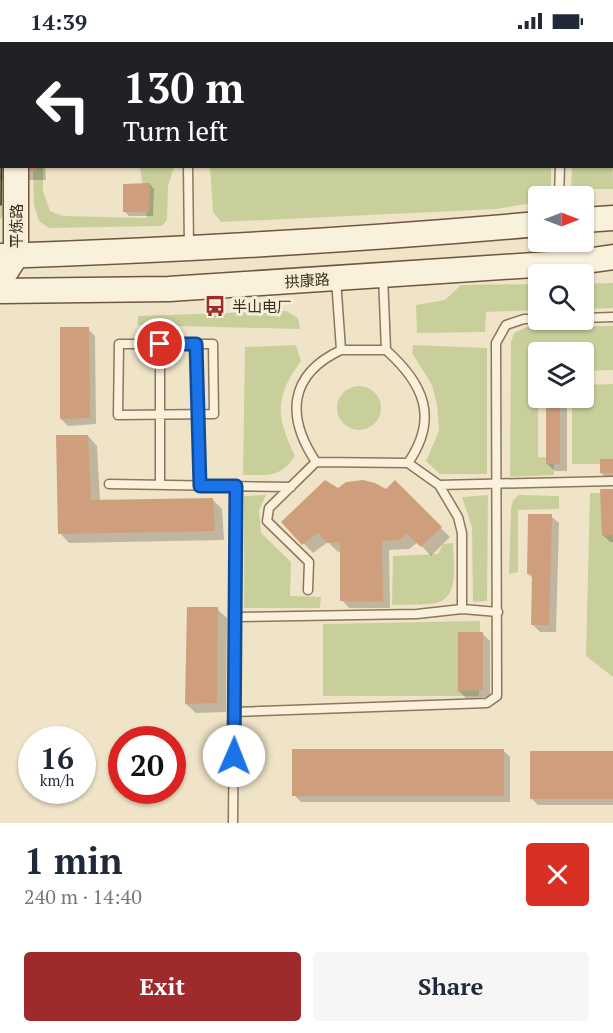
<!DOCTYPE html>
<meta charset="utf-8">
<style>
body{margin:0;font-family:"PT Serif","Noto Sans SC",serif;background:#f6f6f7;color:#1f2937;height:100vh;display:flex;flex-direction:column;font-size:22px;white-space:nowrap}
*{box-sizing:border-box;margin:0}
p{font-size:20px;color:#747a83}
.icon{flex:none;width:33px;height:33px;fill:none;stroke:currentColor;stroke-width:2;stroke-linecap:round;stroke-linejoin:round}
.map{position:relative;height:781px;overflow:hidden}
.sheet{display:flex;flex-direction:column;background:#fff;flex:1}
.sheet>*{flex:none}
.hud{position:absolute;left:0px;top:0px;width:614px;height:126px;box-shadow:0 2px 4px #0004;background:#202124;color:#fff;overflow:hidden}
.needle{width:39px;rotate:90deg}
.controls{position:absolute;left:528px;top:144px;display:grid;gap:12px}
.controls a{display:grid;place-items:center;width:66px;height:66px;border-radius:6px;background:#fff;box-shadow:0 2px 4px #0004;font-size:30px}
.speed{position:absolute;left:18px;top:684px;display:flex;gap:12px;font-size:30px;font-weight:700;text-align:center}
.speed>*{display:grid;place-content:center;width:78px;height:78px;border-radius:50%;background:#fff;box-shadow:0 2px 4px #0004;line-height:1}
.speed small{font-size:15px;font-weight:400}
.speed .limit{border:9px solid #d22;background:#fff;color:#111}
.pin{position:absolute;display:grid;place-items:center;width:51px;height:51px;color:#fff;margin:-26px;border:3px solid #fff;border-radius:50%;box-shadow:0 2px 6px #0007}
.me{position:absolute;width:66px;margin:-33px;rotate:1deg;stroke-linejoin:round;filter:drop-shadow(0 0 4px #0008)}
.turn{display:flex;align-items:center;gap:21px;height:126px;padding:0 24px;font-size:27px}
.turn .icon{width:78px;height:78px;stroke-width:2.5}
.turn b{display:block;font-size:42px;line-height:51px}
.round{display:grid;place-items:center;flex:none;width:63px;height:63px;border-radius:6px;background:#f6f6f7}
.overview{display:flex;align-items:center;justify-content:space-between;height:102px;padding:0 24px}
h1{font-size:36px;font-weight:800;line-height:45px}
.cta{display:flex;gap:12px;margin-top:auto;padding:12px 24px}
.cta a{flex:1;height:69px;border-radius:6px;background:#9e2a2b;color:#fff;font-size:24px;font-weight:800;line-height:69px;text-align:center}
.cta a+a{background:#f6f6f7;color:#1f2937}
.status{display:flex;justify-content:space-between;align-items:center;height:42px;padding:0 30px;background:#fff;direction:ltr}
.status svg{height:16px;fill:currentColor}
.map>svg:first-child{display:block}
</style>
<div class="status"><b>14:39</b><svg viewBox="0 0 49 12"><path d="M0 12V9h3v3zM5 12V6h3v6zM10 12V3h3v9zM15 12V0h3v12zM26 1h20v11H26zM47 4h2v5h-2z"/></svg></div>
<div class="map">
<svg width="613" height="781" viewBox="0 0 613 781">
<rect width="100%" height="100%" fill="#f0e4c8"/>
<path fill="#c9cf9b" d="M0,0H10L2,2V124L9,125V164L0,178Z
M208,0H551V1L208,2Z
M612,80L613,147H571L572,125L612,124Z
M33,125H43V149L50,169L63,174L147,176L140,125H174L168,144L167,178L162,184L49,186L39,179L34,163Z
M210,125H551V148L546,154H538V160L496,167L221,180L213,170Z
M613,241V266L584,267V242Z
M538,242V268L486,270L485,290L417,291L416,263L445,258L461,243Z
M286,269L298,276L300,287L138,283V274Z
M613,284V328L584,329V310H538V415L554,416V433L510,435L511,300L514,291L526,285Z
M296,303L301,319C274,356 276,374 295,414C281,436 267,433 243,433L245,305Z
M413,303L487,306V432H440L426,419L439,389L437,363L432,343L412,311Z
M613,342V422H572V356H584V343Z
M337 366a22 22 0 1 1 44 0a22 22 0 1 1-44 0Z
M590,451H613V635L586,614Z
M266,453L259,468L261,491L291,520L290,554L321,555L320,566H244V454Z
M488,453L487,559L473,560L472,485L462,455Z
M519,453L559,454V467L518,468V530L509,532L511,466L513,458Z
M453,501C453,518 460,553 439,560C429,564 403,562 392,563L393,514L438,512L443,502Z
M480,579L479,654H323V582Z"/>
<path fill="#0003" d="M0,0H45L2,2V124H45L46,138H0Z
M56,0H116V2H56Z
M597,0H613V51L612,2Z
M150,142L154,147L153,174H129L125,170Z
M88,287L95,294L96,382L68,384L61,377Z
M547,356H567V429H555L547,422Z
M88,394L97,404L100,459L212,457L222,467L224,498L69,501L60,491Z
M613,418V438H608L601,431Z
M395,441L450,495L431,514L418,500L409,507L389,508L390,566H349L342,558V509L338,510L328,500L313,511L283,480L338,448L386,449Z
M613,448V500H610L603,493Z
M551,474L559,481L556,590H540L533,583L534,537L528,532Z
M217,567L227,576L226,670L196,671L186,662Z
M483,592L490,599V655L466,656L459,649Z
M503,708L510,715V760H301L294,753Z
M613,710V763H538L531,756Z"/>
<path fill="#cf9f7d" d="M0,124H37V129H0Z
M150,141L149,170H123V142Z
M60,285H89L90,376L60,377Z
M546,356H560V422H546Z
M56,393H88L91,458L213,456L215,489L58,492Z
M600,417H613V431H600Z
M325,438L338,446L346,440L363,438L375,441L386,447L395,438L442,485L421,505L407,492L399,498L382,499L383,560L340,559V500L327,501L318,491L302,503L281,480Z
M600,447H613V493L602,494Z
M528,472H552L549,583H531L532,532H527Z
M187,565H218L217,661L185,662Z
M458,590H483V648L458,649Z
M292,707H504V754H292Z
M530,709H613V757H530Z"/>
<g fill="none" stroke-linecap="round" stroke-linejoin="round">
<defs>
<path id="lane" d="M186,0V2
M283,0V2
M562,2V0
M612,53H613
M188,124L189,205
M559,154L560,124
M383,234L386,308C424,342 439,376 408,421L439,443L458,475L462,491V567
M336,237L341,308C288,333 286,375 316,420L408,421
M584,276L613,275
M119,302H213L214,372L118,373Z
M160,302V443
M196,302L200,444
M341,308H386
M109,442L291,445
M439,443L613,439
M308,548L309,520L267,479L269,466L316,420
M235,575L417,572L462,567L498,570
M234,670L487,661L497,654L496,301L506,283L524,277H538
M233,781L236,444"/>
<path id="secondary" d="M15,0V2
M584,178L613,176
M0,214C180,208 359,198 538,182
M7,228L16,214V124
M0,249L169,247L579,220L613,215"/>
</defs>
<use href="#lane" stroke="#8d765c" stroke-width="11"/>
<use href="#secondary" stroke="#6f573f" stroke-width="27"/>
<use href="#lane" stroke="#faf1dc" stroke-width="8"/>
<use href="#secondary" stroke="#faf1dc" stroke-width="24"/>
<path stroke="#3d2e20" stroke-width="1.5" d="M0,1L2,11
M1,163L2,57"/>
</g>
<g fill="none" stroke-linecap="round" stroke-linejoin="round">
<defs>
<path id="route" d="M160,302H196L200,444H236L234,714"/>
</defs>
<use href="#route" stroke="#114b97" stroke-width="15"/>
<use href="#route" stroke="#1a73e8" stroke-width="10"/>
</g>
<defs>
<symbol id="bus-bare" viewBox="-9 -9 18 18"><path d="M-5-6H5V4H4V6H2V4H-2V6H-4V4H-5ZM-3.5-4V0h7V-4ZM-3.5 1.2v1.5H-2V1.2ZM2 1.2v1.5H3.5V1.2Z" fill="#9e2a2b" stroke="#f7eed8" stroke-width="2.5" paint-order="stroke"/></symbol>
</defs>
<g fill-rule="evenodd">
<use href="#bus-bare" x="200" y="249" width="30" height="30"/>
</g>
<g text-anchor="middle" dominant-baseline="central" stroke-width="6" stroke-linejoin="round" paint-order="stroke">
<g font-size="15" fill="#3d2e20" stroke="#f7eed8">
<text transform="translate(16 184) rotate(-90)">平炼路</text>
<text transform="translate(307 238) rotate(-4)">拱康路</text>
</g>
<g font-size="15" fill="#3d2e20" stroke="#f7eed8" text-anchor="start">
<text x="232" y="264">半山电厂</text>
</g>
</g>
</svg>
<div class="controls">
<a><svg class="needle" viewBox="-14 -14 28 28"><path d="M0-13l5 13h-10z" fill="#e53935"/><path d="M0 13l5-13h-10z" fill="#747a83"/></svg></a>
<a><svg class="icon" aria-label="search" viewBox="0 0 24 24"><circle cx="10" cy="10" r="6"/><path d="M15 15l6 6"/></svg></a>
<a><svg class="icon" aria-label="layers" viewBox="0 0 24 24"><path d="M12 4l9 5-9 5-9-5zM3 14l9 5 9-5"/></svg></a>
</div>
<div class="speed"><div>16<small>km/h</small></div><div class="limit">20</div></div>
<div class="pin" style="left:160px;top:302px;background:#d93025"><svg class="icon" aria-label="arrive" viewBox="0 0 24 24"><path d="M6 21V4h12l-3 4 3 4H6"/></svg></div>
<svg class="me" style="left:234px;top:714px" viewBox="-20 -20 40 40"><circle r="19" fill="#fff"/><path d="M0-13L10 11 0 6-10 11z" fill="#1a73e8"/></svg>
<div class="hud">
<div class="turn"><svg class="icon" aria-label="left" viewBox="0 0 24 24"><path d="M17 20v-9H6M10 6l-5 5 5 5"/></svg><div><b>130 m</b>Turn left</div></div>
</div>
</div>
<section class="sheet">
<div class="overview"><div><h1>1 min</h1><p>240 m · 14:40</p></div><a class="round" style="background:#d93025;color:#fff"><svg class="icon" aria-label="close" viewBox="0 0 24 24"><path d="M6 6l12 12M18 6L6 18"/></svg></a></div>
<div class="cta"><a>Exit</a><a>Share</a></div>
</section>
